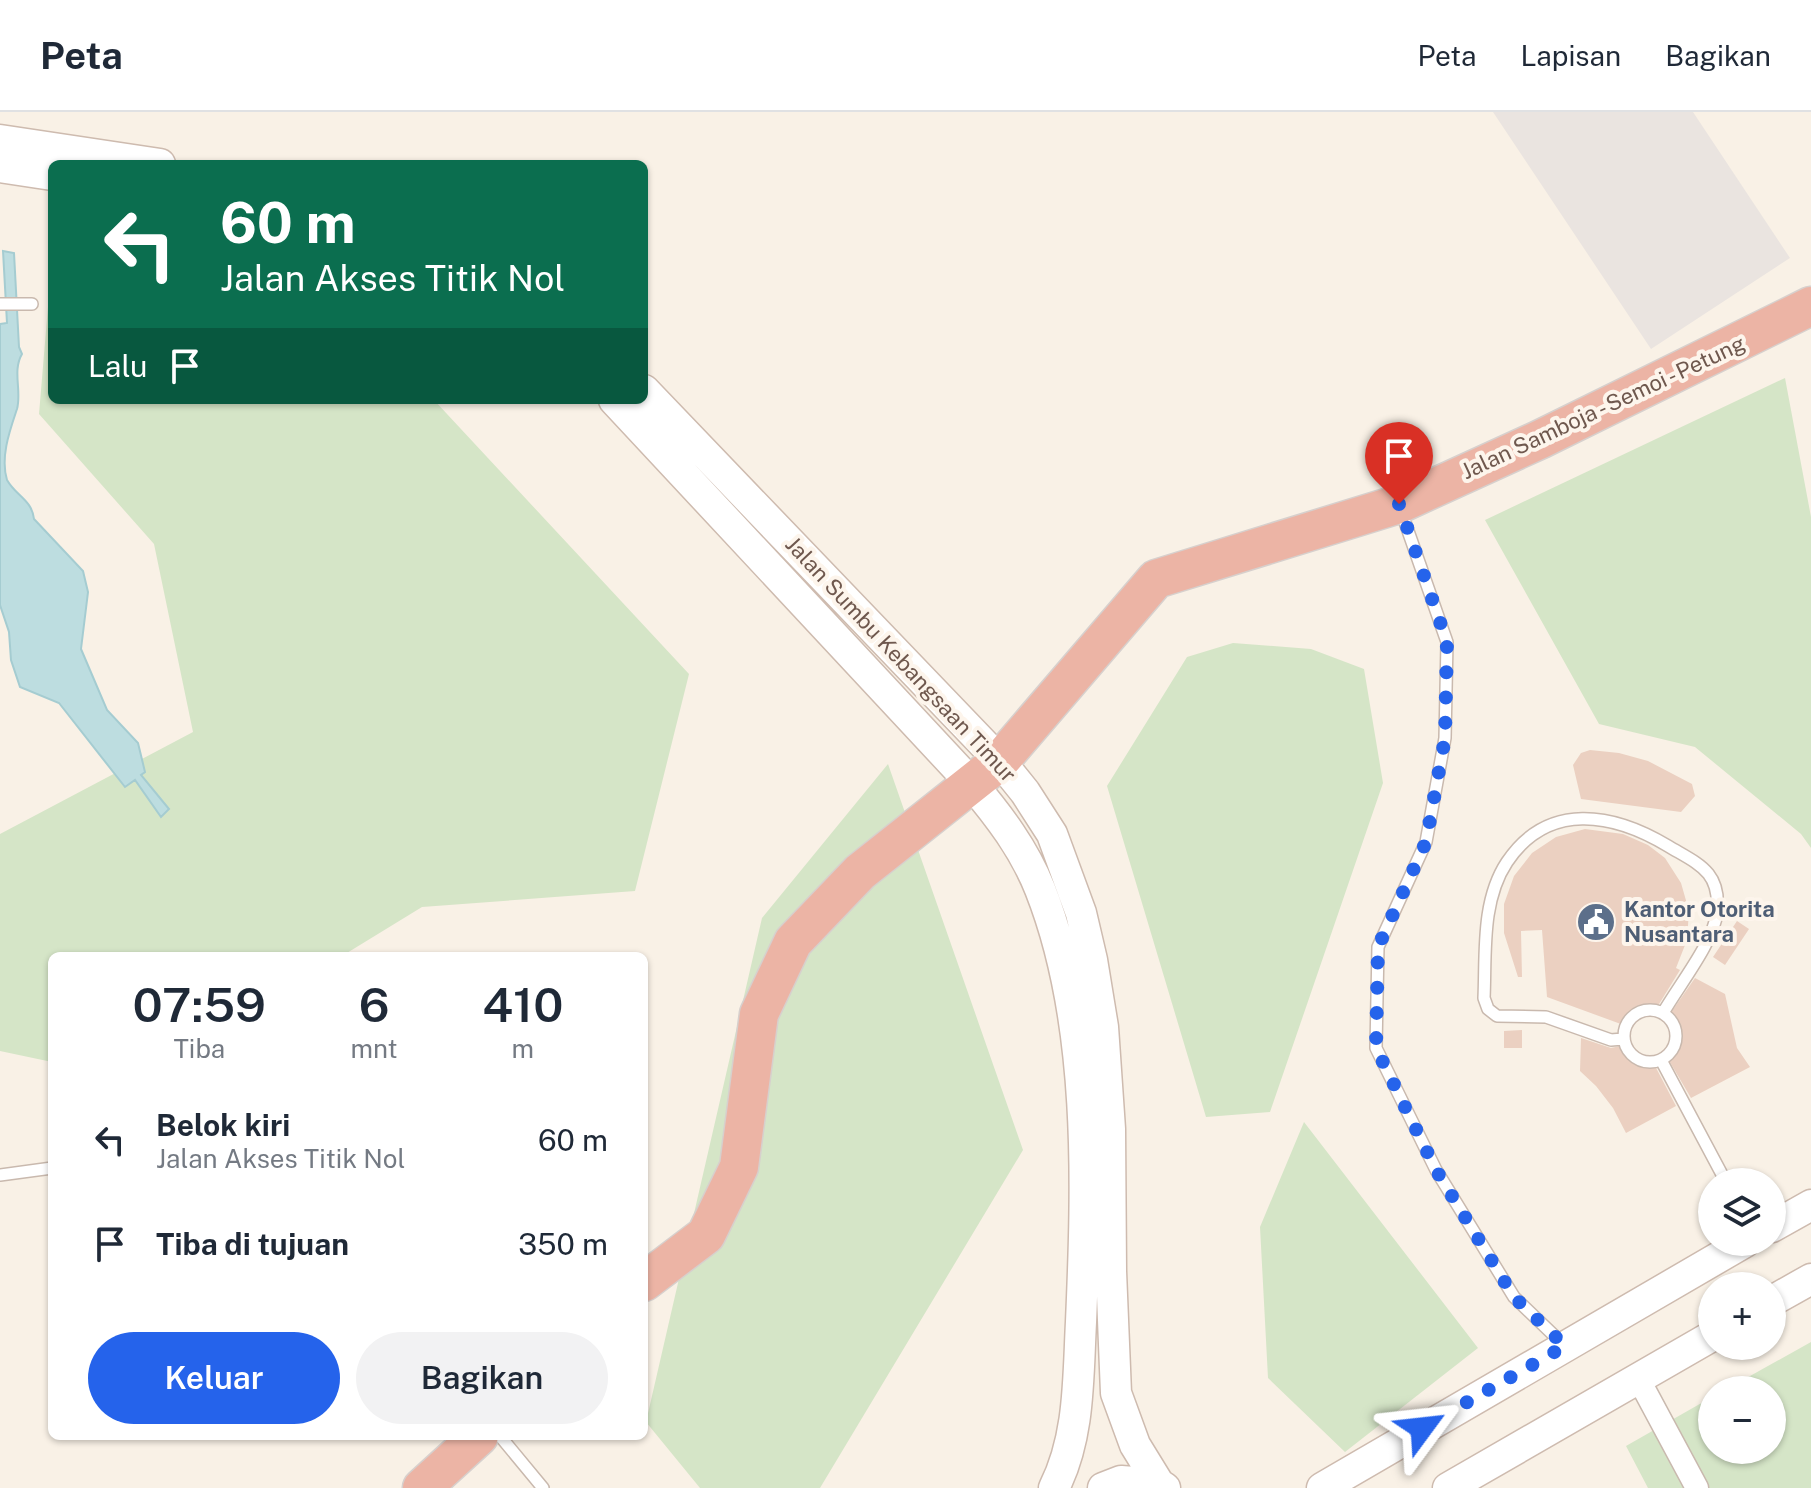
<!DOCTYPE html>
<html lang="id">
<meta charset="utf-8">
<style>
body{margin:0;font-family:"Public Sans",sans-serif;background:#f2f2f3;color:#1f2937;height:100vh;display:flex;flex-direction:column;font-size:30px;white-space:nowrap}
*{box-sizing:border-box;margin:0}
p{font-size:26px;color:#747a83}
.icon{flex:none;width:44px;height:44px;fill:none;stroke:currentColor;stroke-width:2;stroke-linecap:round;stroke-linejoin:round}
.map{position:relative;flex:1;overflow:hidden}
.details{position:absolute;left:48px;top:840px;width:600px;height:488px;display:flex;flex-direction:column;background:#fff;border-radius:12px;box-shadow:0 2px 6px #0004}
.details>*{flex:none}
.top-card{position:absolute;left:48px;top:48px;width:600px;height:244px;border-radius:12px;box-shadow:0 2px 6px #0004;background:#0b6e4f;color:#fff;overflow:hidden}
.tools{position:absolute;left:1698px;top:1056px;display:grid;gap:16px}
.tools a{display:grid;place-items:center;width:88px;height:88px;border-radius:50%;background:#fff;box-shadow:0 2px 6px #0004;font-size:40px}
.pin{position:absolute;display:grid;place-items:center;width:68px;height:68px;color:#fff;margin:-82px -34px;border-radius:50% 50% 50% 0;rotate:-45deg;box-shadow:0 0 8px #0007}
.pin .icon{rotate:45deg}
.me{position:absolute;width:88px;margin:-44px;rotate:60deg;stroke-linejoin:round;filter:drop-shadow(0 0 6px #0008)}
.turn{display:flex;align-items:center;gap:28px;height:168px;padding:0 40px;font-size:36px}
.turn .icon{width:104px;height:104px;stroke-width:2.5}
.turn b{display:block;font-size:56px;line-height:68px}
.then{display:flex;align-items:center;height:76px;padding:0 40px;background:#0003;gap:16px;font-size:30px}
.eta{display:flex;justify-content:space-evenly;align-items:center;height:136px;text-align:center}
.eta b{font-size:48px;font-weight:600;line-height:56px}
.primary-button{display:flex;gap:16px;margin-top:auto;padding:16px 40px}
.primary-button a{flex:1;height:92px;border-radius:48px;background:#2563eb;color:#fff;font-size:32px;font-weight:600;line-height:92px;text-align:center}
.primary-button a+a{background:#f2f2f3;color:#1f2937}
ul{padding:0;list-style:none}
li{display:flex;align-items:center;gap:24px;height:104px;padding:0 40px}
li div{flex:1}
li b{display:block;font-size:30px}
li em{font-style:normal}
header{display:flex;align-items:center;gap:48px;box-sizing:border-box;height:112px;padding:0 40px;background:#fff;border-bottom:2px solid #e0e1e3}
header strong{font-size:38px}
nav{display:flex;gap:44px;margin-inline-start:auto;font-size:28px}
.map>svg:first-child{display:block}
</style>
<header>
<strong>Peta</strong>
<nav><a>Peta</a><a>Lapisan</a><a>Bagikan</a></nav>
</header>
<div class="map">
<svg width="1811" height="1376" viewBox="0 0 1811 1376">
<rect width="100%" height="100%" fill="#f9f1e6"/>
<path fill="#eae4e0" d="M1493,0H1693L1790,146L1651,237Z"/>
<path fill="#d5e5c7" d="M51,159L52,288H434L689,562L635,779L422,795L342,844H52V950L0,939V722L193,620L154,432L39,302Z
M1785,266L1811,405V736L1801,722L1695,635L1599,612L1485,408Z
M1233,531L1311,537L1364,557L1383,671L1270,1000L1206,1005L1107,674L1187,545Z
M888,652L1023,1038L820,1376H700L646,1310L762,806Z
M1304,1010L1478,1236L1345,1340L1268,1266L1260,1115Z
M1811,1230V1376H1648L1626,1334L1712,1285V1338H1772V1278H1725Z"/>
<path fill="#bddde0" stroke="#a5ccd1" stroke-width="2" d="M3,139L14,141L19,235L22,242C12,259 22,279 17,297C10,318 0,345 7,368C16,384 32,388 34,407L83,459L88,480L81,537L107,598L138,631L145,660L141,663L169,697L161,705L135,668L125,675L59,591L20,575L11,548L9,520L0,493V212L7,211Z"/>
<path fill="#ebd0c1" d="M1590,638L1619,641L1648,649L1692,672L1695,684L1681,700L1581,687L1573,653L1581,641Z
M1585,717L1623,722L1648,733L1665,746L1681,771L1689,799L1687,828L1676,856L1680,858L1656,897L1655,903L1637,905L1629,915L1547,885L1542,818L1521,819L1522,865H1518L1504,821V792L1514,764L1532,741L1556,725Z
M1737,809L1749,817L1725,853L1713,845Z
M1695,866L1725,882L1737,936L1750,955L1691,986L1664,940L1672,925L1665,909Z
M1522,918V936H1504V919Z
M1581,926L1611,936L1629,932L1638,943L1653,945L1654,952L1676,994L1626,1021L1613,996L1596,974L1580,959Z"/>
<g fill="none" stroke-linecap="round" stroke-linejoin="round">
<defs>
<path id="lane" d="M0,192H32
M1400,396L1447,530L1445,626L1426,730L1378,835L1376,936L1436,1058L1514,1185L1564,1233
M1624 924a26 26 0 1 1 52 0a26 26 0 1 1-52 0Z
M1623,927L1611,928L1546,905L1497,904L1488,897L1484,886C1486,842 1481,789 1507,750C1548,689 1613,701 1668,734C1698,752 1721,759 1717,800C1714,830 1679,873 1663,901
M1661,948L1726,1070
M0,1063L52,1056
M500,1324L543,1376"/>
<path id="street" d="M1638,1266L1697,1376"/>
<path id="secondary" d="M0,28L160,52
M0,55L52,63
M644,278L1000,649L1025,680L1052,722L1081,801L1092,848L1103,915L1110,1017L1111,1159L1116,1281L1135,1333L1159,1372L1165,1376
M614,288L971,671C999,704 1024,737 1040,777C1092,908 1087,1071 1081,1210C1078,1266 1080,1325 1054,1376
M1772,1115L1811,1093
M1772,1189L1811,1167
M1103,1376L1121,1369L1159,1372
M1322,1376L1745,1130
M1448,1376L1712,1224"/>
<path id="highway" d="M644,1170L706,1123L739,1055L759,902L793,830L860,760L1000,649L1156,467L1399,392L1541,327L1811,194
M422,1376L479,1324"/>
</defs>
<use href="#lane" stroke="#c9b9ae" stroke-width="14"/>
<use href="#street" stroke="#c9b9ae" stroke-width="25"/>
<use href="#secondary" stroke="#cebbaf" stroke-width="33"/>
<use href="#highway" stroke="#d7d0cd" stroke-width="41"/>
<use href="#lane" stroke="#fff" stroke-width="11"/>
<use href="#street" stroke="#fff" stroke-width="22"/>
<use href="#secondary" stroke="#fff" stroke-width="30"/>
<use href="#highway" stroke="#ecb4a5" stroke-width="38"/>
</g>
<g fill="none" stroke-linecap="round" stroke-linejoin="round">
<path stroke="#2563eb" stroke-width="14" stroke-dasharray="0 25.2" d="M1399,392L1447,530L1445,626L1426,730L1378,835L1376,936L1436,1058L1514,1185L1565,1234L1422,1316"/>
</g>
<defs>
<symbol id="civic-disc" viewBox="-11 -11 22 22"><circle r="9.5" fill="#5c6f8a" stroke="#fdf5ec"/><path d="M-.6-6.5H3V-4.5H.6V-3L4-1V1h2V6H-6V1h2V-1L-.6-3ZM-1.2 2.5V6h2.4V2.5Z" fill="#fff"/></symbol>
</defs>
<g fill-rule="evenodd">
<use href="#civic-disc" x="1574" y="788" width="44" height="44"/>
</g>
<g text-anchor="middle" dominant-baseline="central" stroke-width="8" stroke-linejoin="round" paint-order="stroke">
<g font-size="22" fill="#6f584e" stroke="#fdf5ec">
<text transform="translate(1603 295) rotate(-25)">Jalan Samboja - Semoi - Petung</text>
<text transform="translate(901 547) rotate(47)">Jalan Sumbu Kebangsaan Timur</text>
</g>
<g font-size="22" font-weight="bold" fill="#4e5e75" stroke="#fdf5ec" text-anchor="start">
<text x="1624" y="797">Kantor Otorita<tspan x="1624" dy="25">Nusantara</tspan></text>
</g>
</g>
</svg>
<div class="tools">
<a><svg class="icon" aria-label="layers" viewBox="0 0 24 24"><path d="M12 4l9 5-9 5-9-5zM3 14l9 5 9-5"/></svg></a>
<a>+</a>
<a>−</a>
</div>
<div class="pin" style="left:1399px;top:392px;background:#d93025"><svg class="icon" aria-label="arrive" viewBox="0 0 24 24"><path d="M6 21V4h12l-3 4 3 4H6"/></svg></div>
<svg class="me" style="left:1422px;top:1316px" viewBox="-20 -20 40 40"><path d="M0-17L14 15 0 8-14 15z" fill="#2563eb" stroke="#fff" stroke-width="4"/></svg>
<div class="top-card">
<div class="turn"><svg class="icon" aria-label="left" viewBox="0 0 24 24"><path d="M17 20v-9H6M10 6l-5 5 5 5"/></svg><div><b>60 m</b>Jalan Akses Titik Nol</div></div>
<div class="then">Lalu<svg class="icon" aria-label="arrive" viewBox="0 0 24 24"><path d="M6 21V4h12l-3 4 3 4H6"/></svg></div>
</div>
<section class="details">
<div class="eta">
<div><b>07:59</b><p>Tiba</p></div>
<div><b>6</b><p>mnt</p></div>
<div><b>410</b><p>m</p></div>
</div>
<ul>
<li><svg class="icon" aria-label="left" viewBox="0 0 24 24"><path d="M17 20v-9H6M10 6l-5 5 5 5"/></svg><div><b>Belok kiri</b><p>Jalan Akses Titik Nol</p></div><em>60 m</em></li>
<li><svg class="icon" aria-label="arrive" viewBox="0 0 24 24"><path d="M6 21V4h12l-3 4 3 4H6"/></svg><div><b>Tiba di tujuan</b></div><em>350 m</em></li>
</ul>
<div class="primary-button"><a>Keluar</a><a>Bagikan</a></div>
</section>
</div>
